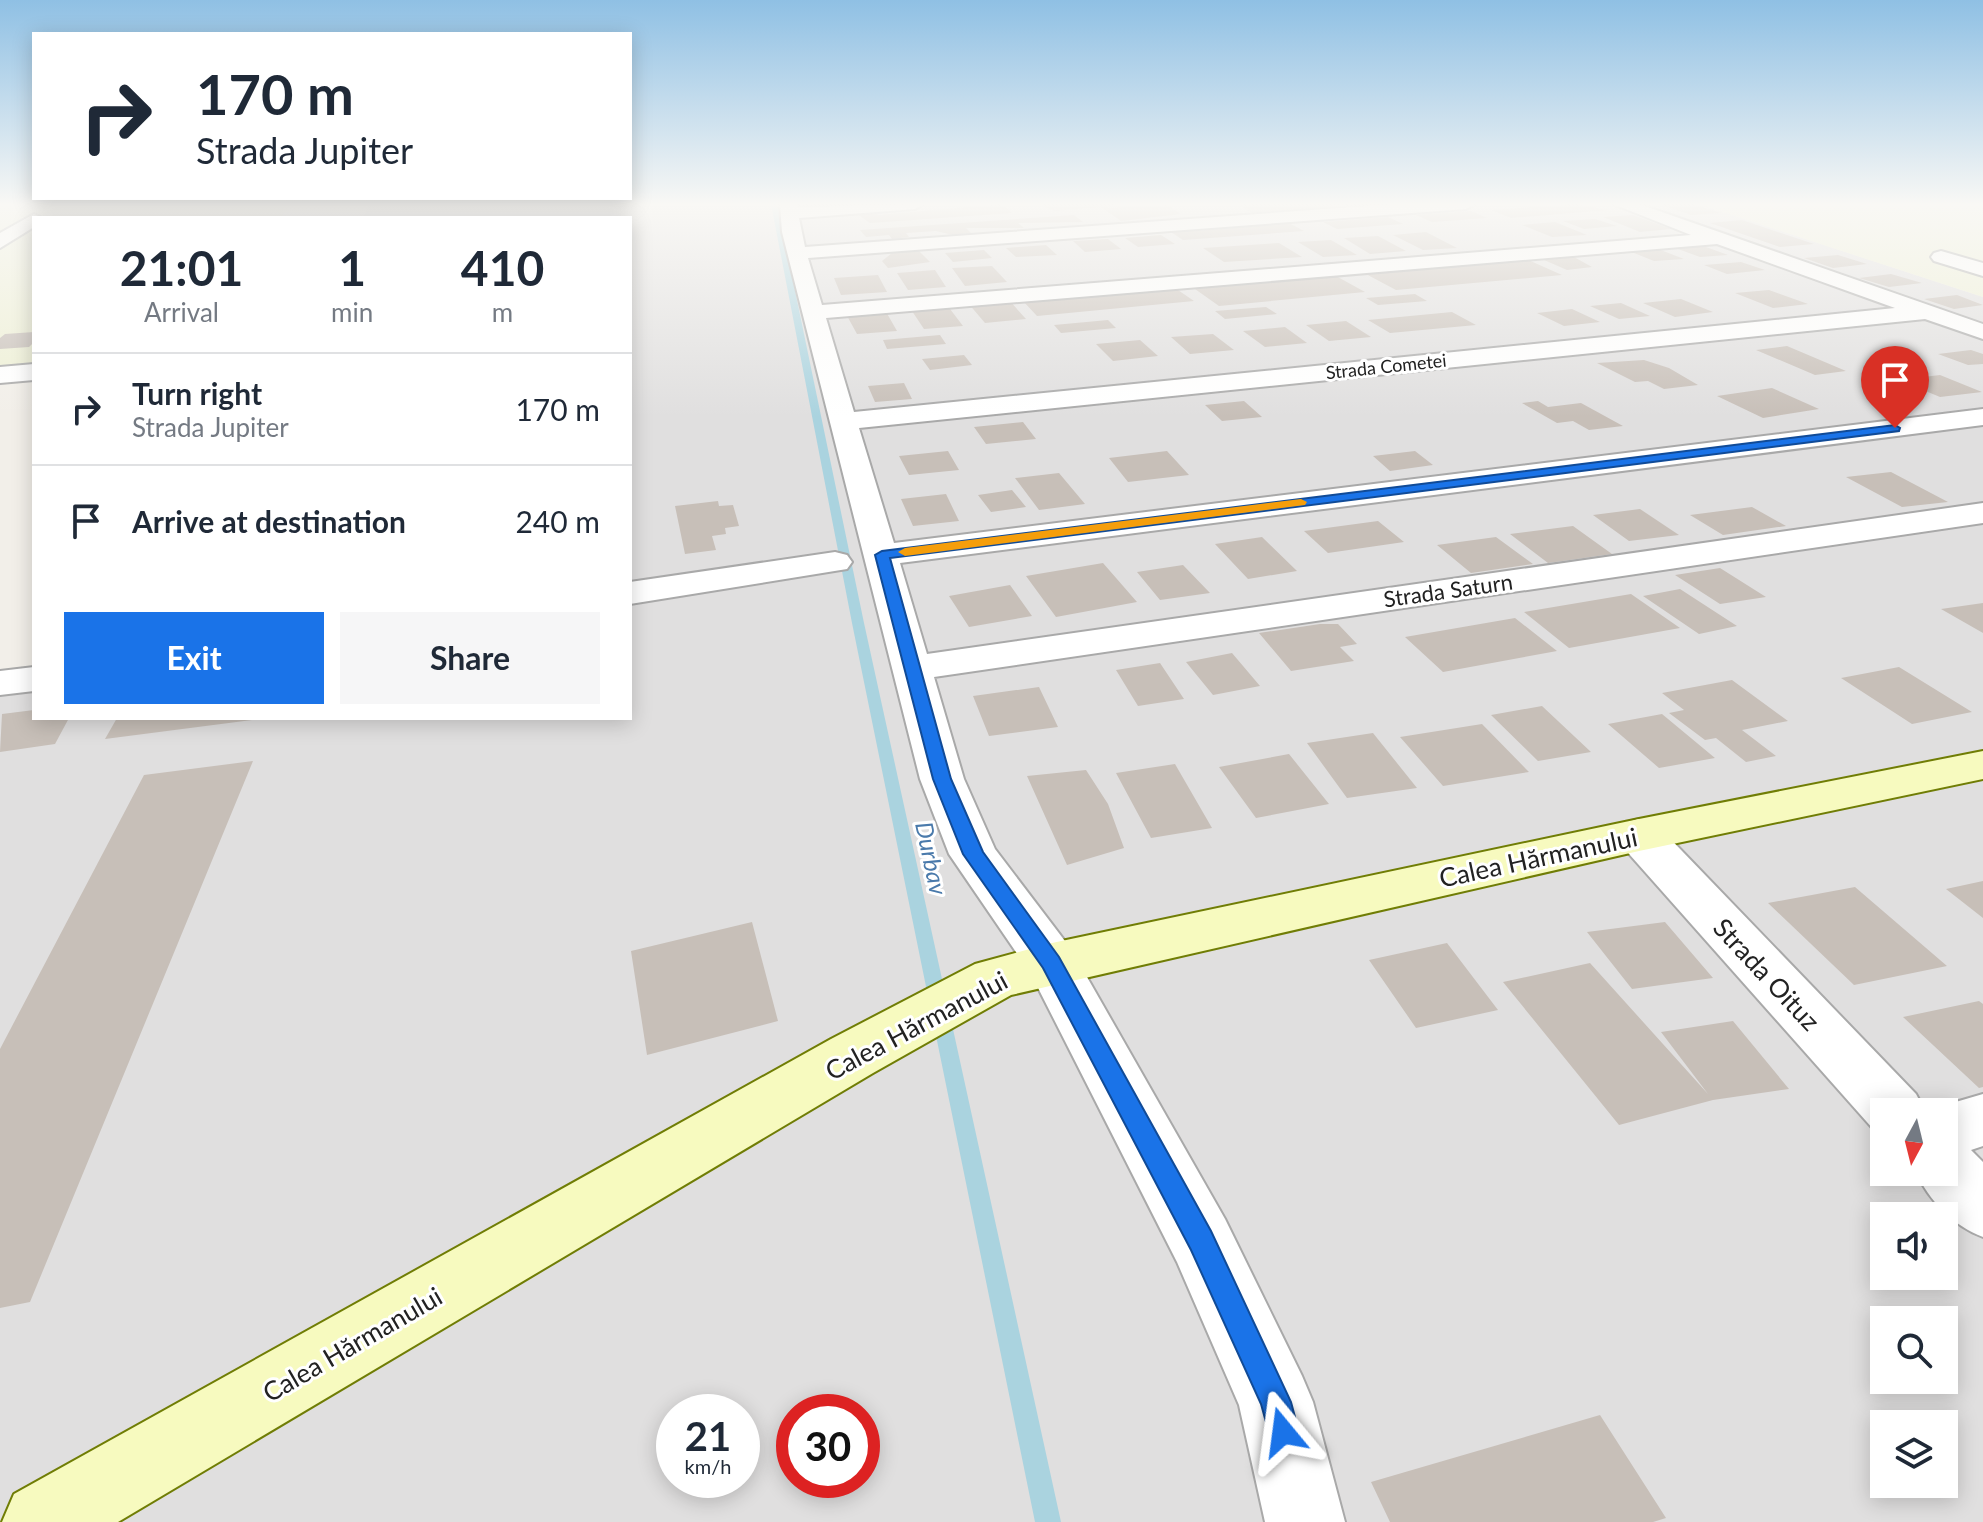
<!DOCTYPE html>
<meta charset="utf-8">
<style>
body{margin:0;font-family:Lato,sans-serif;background:#f6f6f7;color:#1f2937;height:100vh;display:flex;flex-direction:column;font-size:30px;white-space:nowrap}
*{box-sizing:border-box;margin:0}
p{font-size:26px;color:#747a83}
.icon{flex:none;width:44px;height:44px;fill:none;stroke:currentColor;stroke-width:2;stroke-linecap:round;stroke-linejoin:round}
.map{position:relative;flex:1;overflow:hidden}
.panel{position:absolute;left:32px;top:216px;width:600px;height:504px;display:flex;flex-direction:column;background:#fff;border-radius:0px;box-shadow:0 4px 20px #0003}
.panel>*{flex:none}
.guide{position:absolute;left:32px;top:32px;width:600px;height:168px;border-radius:0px;box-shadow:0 4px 20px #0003;background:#fff;color:#1f2937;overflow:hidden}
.needle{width:52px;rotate:187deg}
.fabs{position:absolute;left:1870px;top:1098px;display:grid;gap:16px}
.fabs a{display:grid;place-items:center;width:88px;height:88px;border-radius:0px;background:#fff;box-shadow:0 4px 20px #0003;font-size:40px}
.speed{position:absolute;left:656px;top:1394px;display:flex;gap:16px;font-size:40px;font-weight:700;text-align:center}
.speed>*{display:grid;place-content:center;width:104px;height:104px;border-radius:50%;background:#fff;box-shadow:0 4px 20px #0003;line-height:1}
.speed small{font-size:20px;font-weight:400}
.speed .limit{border:12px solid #d22;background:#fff;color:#111}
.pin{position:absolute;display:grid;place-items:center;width:68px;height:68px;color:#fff;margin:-82px -34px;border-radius:50% 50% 50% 0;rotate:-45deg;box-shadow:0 0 8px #0007}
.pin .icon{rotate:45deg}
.me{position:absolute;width:88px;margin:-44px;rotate:344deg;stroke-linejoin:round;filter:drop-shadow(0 0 6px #0008)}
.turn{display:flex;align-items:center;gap:28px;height:168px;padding:0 32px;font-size:36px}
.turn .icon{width:104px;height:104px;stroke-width:2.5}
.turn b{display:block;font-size:56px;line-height:68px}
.eta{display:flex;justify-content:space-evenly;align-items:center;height:136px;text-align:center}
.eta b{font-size:48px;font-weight:700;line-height:56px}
.cta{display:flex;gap:16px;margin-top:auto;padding:16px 32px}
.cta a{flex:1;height:92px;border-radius:0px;background:#1a73e8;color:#fff;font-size:32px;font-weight:700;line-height:92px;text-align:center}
.cta a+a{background:#f6f6f7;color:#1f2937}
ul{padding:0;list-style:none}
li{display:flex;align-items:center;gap:24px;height:112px;padding:0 32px;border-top:2px solid #e0e1e3}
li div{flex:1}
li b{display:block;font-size:30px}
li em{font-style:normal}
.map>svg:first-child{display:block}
</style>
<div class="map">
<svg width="1983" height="1522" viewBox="0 0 1983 1522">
<rect width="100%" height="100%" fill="#f2efe9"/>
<path fill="#e0dfdf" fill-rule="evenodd" d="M370,204H1699L1983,297V1522H0V679L34,676V718H630V218H363ZM1884,1112H1944V1172H1884ZM1884,1216H1944V1276H1884ZM1884,1320H1944V1380H1884ZM674,1412H742V1480H674ZM794,1412H862V1480H794ZM1884,1424H1944V1484H1884Z"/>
<path fill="#eef0d5" d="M0,204H292L280,218H34V370L0,382Z
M1699,204H1983V297L1802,238Z"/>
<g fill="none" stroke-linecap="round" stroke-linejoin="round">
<path fill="#aad3df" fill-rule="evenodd" d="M771,204H777L864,623L1061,1522H1035L852,623Z"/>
</g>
<path fill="#c7bfb8" d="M1002,204L1012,213L870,223L856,213L875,211L878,215Z
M1039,204H1116L1107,208L1167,205L1181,214L1121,221L1101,207L1054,211Z
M1352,204L1252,213L1239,205L1255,204Z
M1576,204L1608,210L1511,218L1491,210Z
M1659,204H1693L1721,213L1691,215Z
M1471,211L1487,218L1432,222L1416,215Z
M1074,215L1083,222L1018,223L1024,228H966L971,233L953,235L936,231L906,233L909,237L892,239L889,235L866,237L860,230Z
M1633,215L1671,229L1640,232L1603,217Z
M1388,217L1403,224L1337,229L1323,222Z
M1595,219L1617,226L1584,229L1563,221Z
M1742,220L1814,244L1780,247L1710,223Z
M1555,222L1587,235L1552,237L1522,225Z
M1289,223L1304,231L1183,240L1168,230L1193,228L1199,231Z
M1426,232L1457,248L1423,250L1393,235Z
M1161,235L1175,244L1138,247L1125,238Z
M1378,236L1406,251L1370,254L1344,238Z
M1108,239L1121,249L1085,252L1073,241Z
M1331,240L1357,255L1323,257L1298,242Z
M1279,243L1302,257L1224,262L1203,248Z
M1695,243L1728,255L1700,257L1667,245Z
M1046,245L1057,255L1016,257L1006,248Z
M1653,247L1684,259L1654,261L1624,249Z
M984,250L992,258L953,262L945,253Z
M919,251L930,262L888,268L882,261L892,253Z
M1559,254L1574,257L1592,267L1567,270L1535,256Z
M1838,255L1867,264L1833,268L1804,258Z
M1526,259L1562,275L1396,290L1364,273Z
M1741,262L1765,270L1727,274L1704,265Z
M992,266L1007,282L965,286L952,268Z
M935,270L946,287L908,290L897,273Z
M1891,274L1922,283L1889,287L1859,278Z
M878,275L887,292L841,295L834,278Z
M1336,276L1365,292L1219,306L1195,289Z
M1175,288L1194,301L1037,316L1023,301Z
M1769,290L1808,304L1773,308L1735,293Z
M1415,294L1427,301L1378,305L1366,298Z
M1957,295L1983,305L1954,309L1924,299Z
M1008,299L1026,319L985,323L968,303Z
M1681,299L1713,312L1675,317L1643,303Z
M1621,303L1650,316L1619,319L1590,306Z
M947,305L963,326L924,329L910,308Z
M1266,307L1277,314L1225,319L1215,311Z
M1572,309L1600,322L1564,326L1537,313Z
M885,310L897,331L857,334L846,314Z
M1452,312L1476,325L1390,333L1368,320Z
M1108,320L1116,328L1061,333L1054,325Z
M1346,321L1371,337L1329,341L1306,325Z
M1285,327L1307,343L1265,347L1243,331Z
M34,332V342L29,347L0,349V338L5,334Z
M1213,334L1234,350L1190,354L1171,337Z
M940,335L946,344L887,349L883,340Z
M1140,340L1158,356L1113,361L1096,344Z
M1787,346L1846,371L1815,375L1756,350Z
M1971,350L1983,354V364L1968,365L1938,354Z
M964,355L972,365L930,370L922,359Z
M1644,360L1669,368L1698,385L1664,389L1648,381L1635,382L1597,363Z
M1940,375L1982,392L1940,397L1899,380Z
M904,383L912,399L875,402L868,386Z
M1772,388L1819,409L1763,418L1717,396Z
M1244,401L1262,417L1222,421L1205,405Z
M1538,401L1548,407L1581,403L1623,426L1589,430L1573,421L1557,423L1522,403Z
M1023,422L1036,439L986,444L974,427Z
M948,451L959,470L909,475L899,456Z
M1167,451L1189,475L1128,482L1109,458Z
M1415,451L1433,465L1390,471L1373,456Z
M1891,472L1948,502L1902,507L1846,477Z
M1059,473L1085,504L1039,510L1015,478Z
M1012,490L1026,507L991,512L978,495Z
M946,494L959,521L913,526L901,499Z
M718,501L719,506L733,505L739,526L725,528L726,534L712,536L716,550L685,554L675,506Z
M1752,507L1786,526L1723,535L1690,515Z
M1640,509L1679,535L1629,541L1593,515Z
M1378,521L1404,542L1328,553L1304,531Z
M1573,526L1612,554L1548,563L1510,534Z
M1262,537L1297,571L1248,579L1215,544Z
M1496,537L1533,564L1471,573L1437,545Z
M1103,563L1137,602L1056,617L1026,576Z
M1183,565L1210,593L1160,600L1137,572Z
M1720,568L1766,597L1720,604L1675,575Z
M1010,585L1032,616L969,627L949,596Z
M1680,589L1737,626L1699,634L1643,596Z
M1631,594L1680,628L1569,648L1524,612Z
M1983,603V633L1941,609Z
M1515,618L1557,651L1443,672L1405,637Z
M1320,624H1338L1357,644L1340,647L1354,661L1291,671L1259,633Z
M1232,653L1260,686L1213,695L1186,662Z
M1160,663L1184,699L1138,706L1116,670Z
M1899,667L1972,712L1912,724L1841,678Z
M1732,680L1788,721L1742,730L1776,756L1746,762L1716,738L1705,740L1669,713L1684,710L1662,693Z
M1039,687L1058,727L989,736L973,696Z
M1542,706L1591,752L1538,761L1491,715Z
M34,710V718H69L55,744L0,752L2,714Z
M1662,714L1715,758L1659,768L1608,724Z
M117,718H252V720L105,739Z
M1482,724L1529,772L1443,786L1400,737Z
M1373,733L1417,788L1347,798L1307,743Z
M1289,754L1329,804L1256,818L1219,767Z
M253,761L30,1302L0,1308V1049L144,775Z
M1175,764L1212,828L1151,838L1116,773Z
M1086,770L1108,804L1124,848L1067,865L1027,776Z
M1983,881V918L1946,889Z
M1855,887L1947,966L1854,985L1768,903Z
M752,922L778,1021L647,1055L631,951Z
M1665,922L1713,978L1632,989L1587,932Z
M1447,943L1498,1010L1416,1028L1369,960Z
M1590,963L1708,1094L1661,1032L1733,1021L1789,1089L1713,1100L1619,1125L1503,982Z
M1979,1001L1983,1004V1087L1979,1088L1903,1017Z
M1600,1415L1666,1518L1653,1522H1390L1371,1482Z"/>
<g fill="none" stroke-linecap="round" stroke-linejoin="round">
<defs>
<path id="street" d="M780,204H798V207L924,204L915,209L799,218L805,247L1394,204H1475L1466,209L808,258L822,305L1691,235L1613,204H1639L1983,324V339L1925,319L859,428L894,543L1983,409V425L900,563L927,654L1983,503V523L934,677L964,779L995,849L1071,949L1225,1219L1302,1376L1313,1402L1345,1522H1265L1239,1405L1177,1262L1031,974L949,854L920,779L782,232ZM1717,244L1895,308L854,412L826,318Z
M34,214L42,218H34V227L0,248V233Z
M1941,251L1983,263V276L1934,261L1931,257L1934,253Z
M34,364V380L0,383V367Z
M835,552L847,555L852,562L847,569L630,604V582Z
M34,667V691L0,695V671Z
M1639,819L1656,824L1916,1094L1925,1111L1983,1094V1146L1971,1150L1983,1162V1237C1954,1226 1929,1201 1916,1172H1944V1112H1884V1134L1874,1130L1622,846L1615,835L1622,824Z"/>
<path id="secondary" d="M1983,751V779L1639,851L1011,995L873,1073L118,1522H2L14,1494L831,1039L975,964L1052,943L1639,819Z"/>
</defs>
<use href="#street" stroke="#a9a9a9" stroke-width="4"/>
<use href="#secondary" stroke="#707d05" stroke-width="4"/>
<use href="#street" fill="#fff" fill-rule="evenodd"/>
<use href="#secondary" fill="#f7fabf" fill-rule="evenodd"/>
</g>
<linearGradient id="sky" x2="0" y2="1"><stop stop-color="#8fc0e4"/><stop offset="0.49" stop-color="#f9f8f5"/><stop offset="1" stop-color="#f9f8f5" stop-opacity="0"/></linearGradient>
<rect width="1983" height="417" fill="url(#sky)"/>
<path fill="#1a73e8" stroke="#114b97" stroke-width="2" d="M1895,425L1900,428L1899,431L890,558L951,779L983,852L1059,957L1211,1231L1291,1402L1299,1432L1294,1444L1283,1448L1272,1444L1261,1404L1191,1250L1043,968L963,854L933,779L875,555L882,551Z"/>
<path fill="#f59e0b" d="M1301,499L1307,502L1305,505L905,556L898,552L905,548Z"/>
<g text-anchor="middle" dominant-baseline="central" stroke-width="6" stroke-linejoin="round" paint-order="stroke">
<g font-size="18" fill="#222" stroke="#fff">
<text transform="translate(1386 366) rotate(-6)">Strada Cometei</text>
</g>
<g font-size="22" fill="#222" stroke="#fff">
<text transform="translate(1448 590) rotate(-8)">Strada Saturn</text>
</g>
<g font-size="24" font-style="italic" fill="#4a7aab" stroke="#fff">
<text transform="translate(932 858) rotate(78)">Durbav</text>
</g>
<g font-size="26" fill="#222" stroke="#fff">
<text transform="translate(1538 857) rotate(-12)">Calea Hărmanului</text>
<text transform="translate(1767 974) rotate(47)">Strada Oituz</text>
<text transform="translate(916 1025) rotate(-28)">Calea Hărmanului</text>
<text transform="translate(352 1344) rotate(-30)">Calea Hărmanului</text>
</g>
</g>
</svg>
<div class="fabs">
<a><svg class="needle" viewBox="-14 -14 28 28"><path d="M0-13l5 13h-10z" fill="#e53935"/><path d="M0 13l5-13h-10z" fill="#747a83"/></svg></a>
<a><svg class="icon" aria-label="sound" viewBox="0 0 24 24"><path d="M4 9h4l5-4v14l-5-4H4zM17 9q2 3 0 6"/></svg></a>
<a><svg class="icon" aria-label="search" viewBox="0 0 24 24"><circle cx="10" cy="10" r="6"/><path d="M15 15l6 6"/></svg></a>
<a><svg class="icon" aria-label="layers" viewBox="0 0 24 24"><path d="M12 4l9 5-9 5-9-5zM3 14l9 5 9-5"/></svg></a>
</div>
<div class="speed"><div>21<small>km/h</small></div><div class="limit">30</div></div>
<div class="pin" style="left:1895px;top:428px;background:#d93025"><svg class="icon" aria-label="arrive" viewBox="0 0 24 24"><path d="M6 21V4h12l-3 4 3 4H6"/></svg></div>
<svg class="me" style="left:1283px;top:1432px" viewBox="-20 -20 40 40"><path d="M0-17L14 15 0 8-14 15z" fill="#1a73e8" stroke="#fff" stroke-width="4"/></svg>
<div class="guide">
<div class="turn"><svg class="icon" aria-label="right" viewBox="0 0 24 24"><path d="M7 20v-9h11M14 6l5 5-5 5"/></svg><div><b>170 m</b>Strada Jupiter</div></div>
</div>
<section class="panel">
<div class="eta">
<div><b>21:01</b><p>Arrival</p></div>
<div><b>1</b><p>min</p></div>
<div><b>410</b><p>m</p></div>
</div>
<ul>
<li><svg class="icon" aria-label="right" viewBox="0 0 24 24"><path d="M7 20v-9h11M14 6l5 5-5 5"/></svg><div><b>Turn right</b><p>Strada Jupiter</p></div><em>170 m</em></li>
<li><svg class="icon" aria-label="arrive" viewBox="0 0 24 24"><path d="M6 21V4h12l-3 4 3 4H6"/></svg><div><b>Arrive at destination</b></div><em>240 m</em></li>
</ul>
<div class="cta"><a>Exit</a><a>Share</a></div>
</section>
</div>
